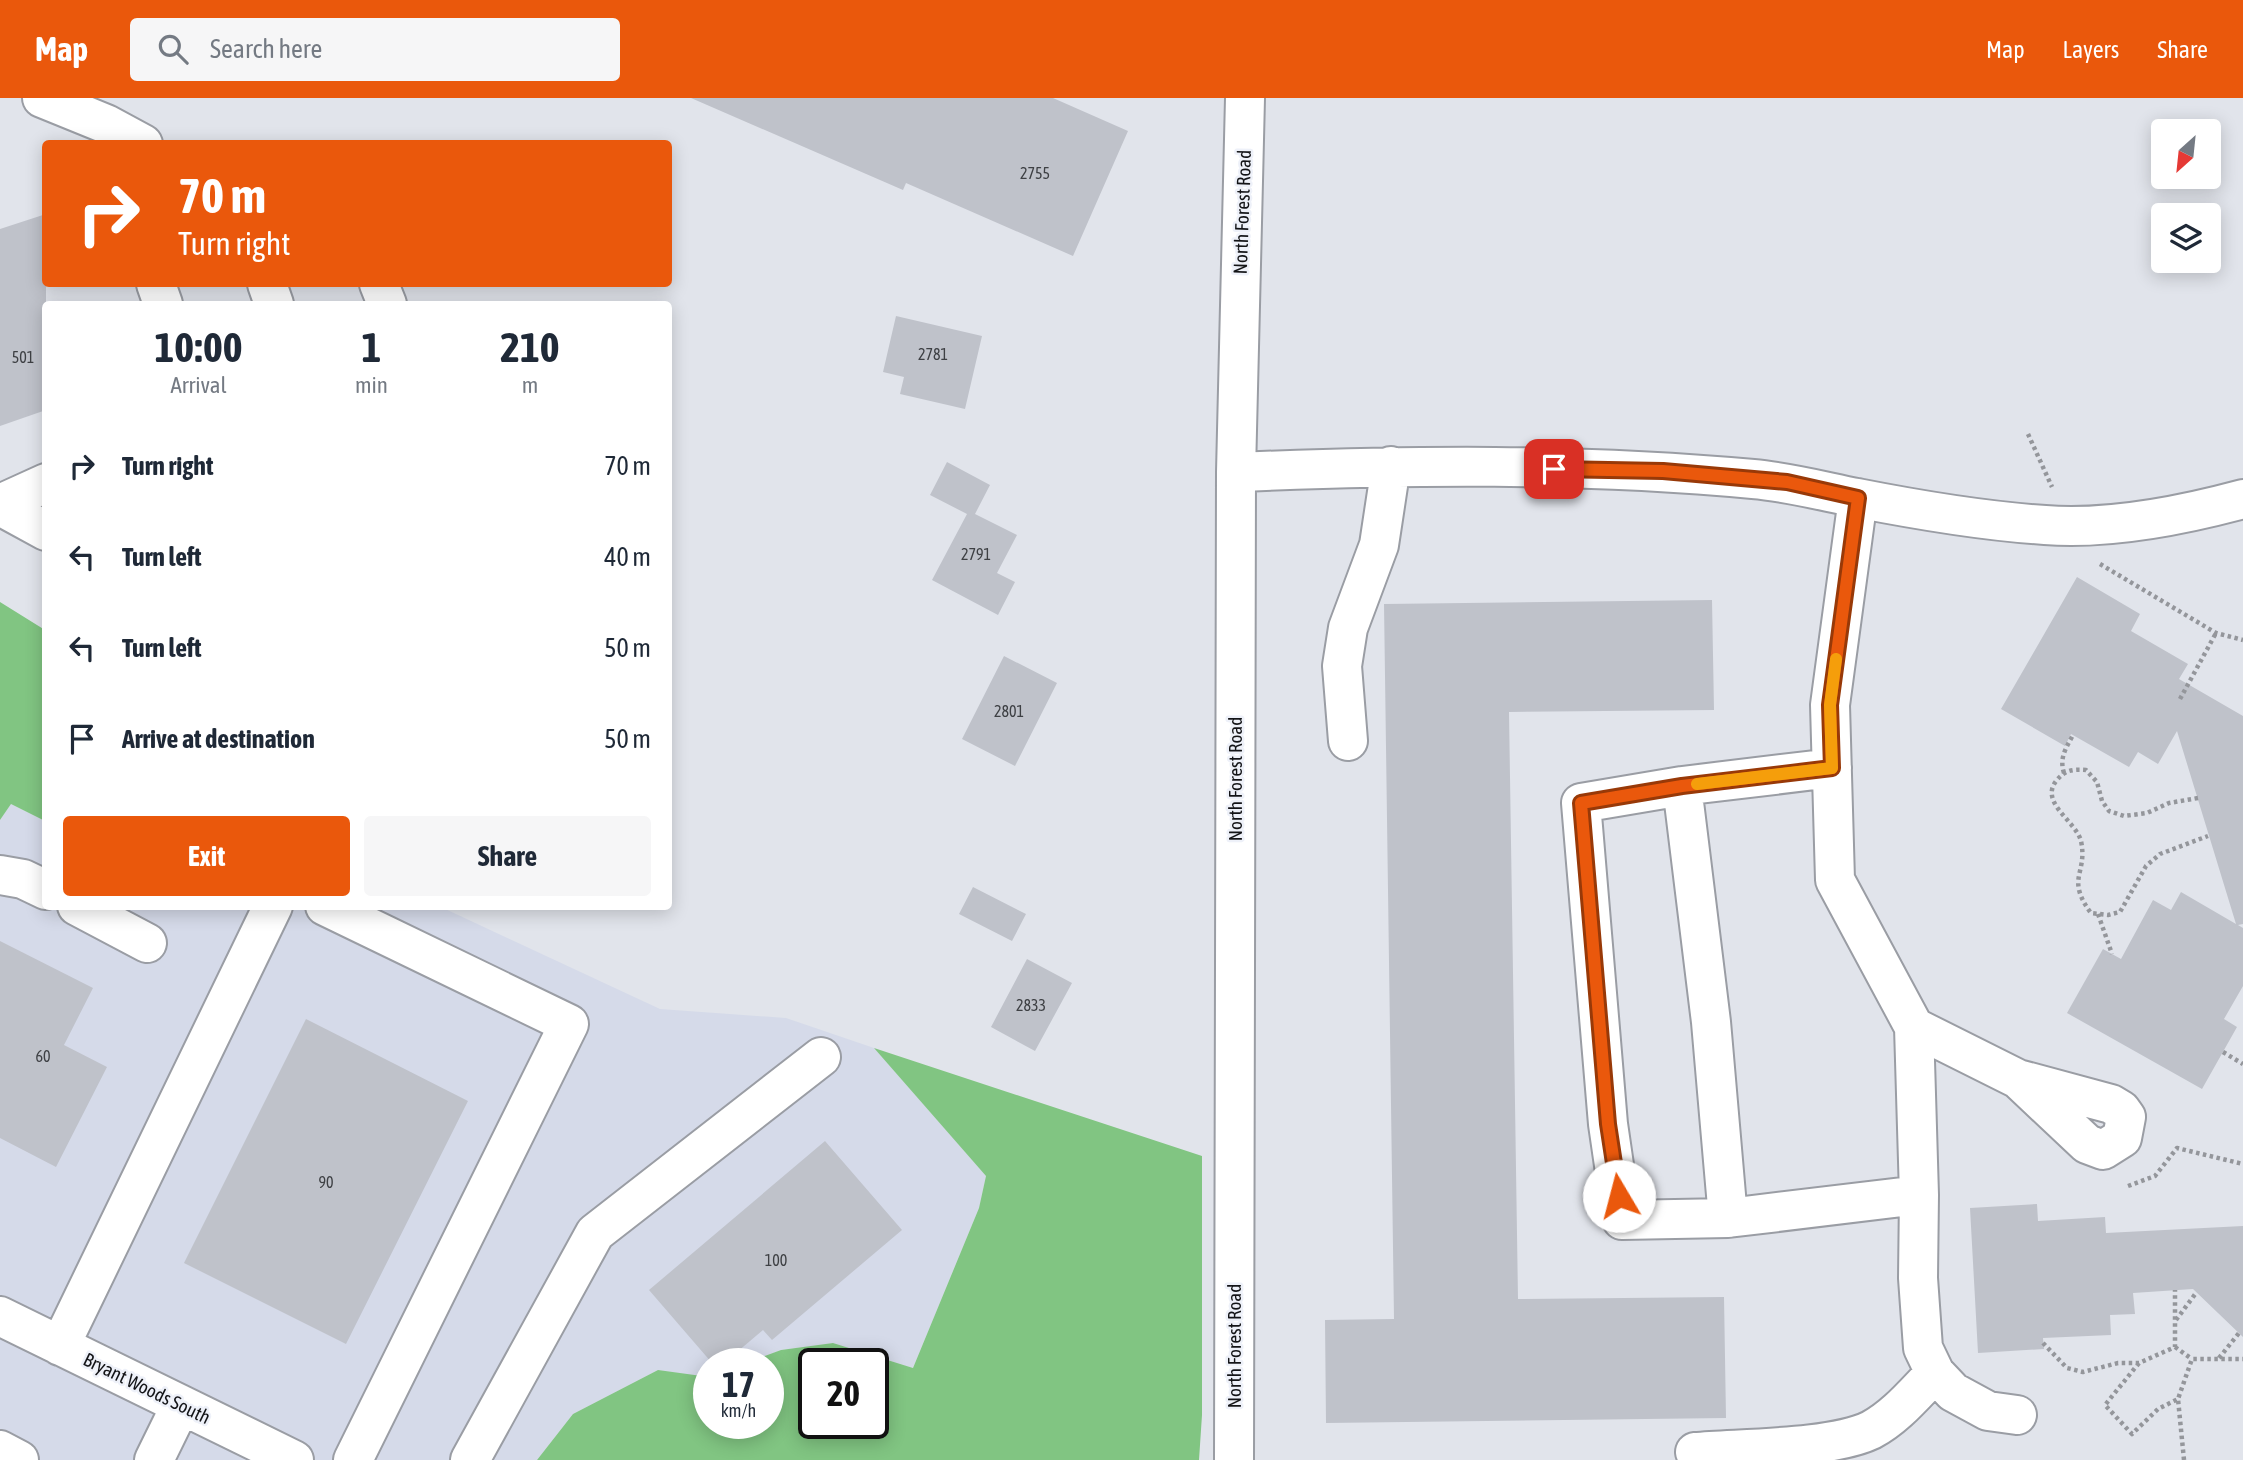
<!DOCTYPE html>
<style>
body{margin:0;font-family:"Asap Condensed",sans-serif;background:#f6f6f7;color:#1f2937;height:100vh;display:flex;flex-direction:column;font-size:26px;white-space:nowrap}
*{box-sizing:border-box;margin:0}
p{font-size:23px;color:#747a83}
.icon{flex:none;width:38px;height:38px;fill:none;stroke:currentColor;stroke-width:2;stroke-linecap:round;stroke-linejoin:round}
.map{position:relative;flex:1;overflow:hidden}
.panel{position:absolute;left:42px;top:203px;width:630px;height:609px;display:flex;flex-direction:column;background:#fff;border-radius:7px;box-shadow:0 4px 18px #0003}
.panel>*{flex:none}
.hud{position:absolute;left:42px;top:42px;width:630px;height:147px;border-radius:7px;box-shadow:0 4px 18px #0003;background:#ea580c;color:#fff;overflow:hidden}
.needle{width:46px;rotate:207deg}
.fabs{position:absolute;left:2151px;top:21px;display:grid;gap:14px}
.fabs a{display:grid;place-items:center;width:70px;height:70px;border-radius:7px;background:#fff;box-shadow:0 4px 18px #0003;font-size:35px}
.speed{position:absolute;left:693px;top:1250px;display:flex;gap:14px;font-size:35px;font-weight:700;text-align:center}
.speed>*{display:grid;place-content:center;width:91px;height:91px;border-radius:50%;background:#fff;box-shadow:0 4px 18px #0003;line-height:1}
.speed small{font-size:18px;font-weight:400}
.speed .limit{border:4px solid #111;border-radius:10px;background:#fff;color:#111}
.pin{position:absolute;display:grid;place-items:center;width:60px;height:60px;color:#fff;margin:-30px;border-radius:14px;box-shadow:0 4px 10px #0006}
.me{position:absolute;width:77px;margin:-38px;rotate:352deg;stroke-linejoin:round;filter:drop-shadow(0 0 5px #0008)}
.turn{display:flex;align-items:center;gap:24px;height:147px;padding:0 21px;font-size:32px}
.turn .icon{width:91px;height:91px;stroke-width:2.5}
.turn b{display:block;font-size:49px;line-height:60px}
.eta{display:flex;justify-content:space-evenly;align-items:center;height:119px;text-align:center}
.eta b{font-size:42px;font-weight:700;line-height:49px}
.cta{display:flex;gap:14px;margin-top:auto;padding:14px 21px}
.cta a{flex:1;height:80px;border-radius:7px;background:#ea580c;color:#fff;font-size:28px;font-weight:700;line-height:80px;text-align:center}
.cta a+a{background:#f6f6f7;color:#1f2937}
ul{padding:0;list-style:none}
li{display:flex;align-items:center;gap:21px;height:91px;padding:0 21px}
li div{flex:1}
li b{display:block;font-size:26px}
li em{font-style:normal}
header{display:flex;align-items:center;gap:42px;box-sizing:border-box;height:98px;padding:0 35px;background:#ea580c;color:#fff}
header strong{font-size:33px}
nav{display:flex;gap:38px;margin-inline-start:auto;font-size:24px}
.search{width:490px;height:63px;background:#f6f6f7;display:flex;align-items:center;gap:18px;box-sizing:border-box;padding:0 24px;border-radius:7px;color:#747a83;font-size:26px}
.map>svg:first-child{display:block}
</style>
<header>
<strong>Map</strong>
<div class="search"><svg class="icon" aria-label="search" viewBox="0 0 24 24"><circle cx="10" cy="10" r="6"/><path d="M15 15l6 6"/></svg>Search here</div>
<nav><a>Map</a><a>Layers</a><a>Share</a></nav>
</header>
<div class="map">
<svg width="2243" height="1362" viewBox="0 0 2243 1362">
<rect width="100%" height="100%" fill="#e1e4eb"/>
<path fill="#d5dae9" d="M11,706L45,723L46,808L441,809L660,911L786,920L874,950L986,1078L979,1110L913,1270L833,1245L781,1252L746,1265H709L707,1280L658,1272L573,1316L537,1362H0V722Z"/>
<path fill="#81c582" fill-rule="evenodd" d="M0,504L45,532V723L11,706L0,722Z
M874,950L1202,1058V1317L1199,1362H537L573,1316L658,1272L709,1279V1325H768V1265H746L781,1252L833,1245L913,1270L979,1110L986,1078ZM814,1265H873V1325H814Z"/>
<path fill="#bfc2ca" d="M691,0H1053L1128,33L1073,158L906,85L903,92Z
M46,116V312L0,328V131Z
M896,218L982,238L965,311L900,296L904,279L883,274Z
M947,364L990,387L975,416L1017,437L997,475L1015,484L998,517L932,482L967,416L930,397Z
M2077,479L2140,516L2131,533L2188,566L2179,581L2243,618V826L2238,827L2243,830V888L2224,921L2237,929L2202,991L2067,915L2103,851L2121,861L2153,802L2171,812L2181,794L2236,826L2177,633L2158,666L2138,654L2129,669L2071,636L2065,648L2001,611Z
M1712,502L1714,612L1509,614L1518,1201L1724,1199L1726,1320L1326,1325L1325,1222L1394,1221L1384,506Z
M1004,558L1057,585L1015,668L962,641Z
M973,789L1026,816L1012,843L959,816Z
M0,843L93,890L64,947L107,969L56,1069L0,1040Z
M1027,861L1072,885L1035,953L991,929Z
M306,921L468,1003L346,1246L184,1165Z
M825,1043L902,1132L772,1242L763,1232L724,1265H712L649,1192Z
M2037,1106L2038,1123L2105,1119L2106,1135L2243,1128V1239L2193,1191L2133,1195L2135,1216L2110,1217L2111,1237L2043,1240L2044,1251L1978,1255L1970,1110Z"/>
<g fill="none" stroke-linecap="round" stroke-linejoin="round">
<defs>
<path id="minor" d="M42,0L106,26L143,46
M156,186L163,206
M267,186L274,206
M379,186L387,206
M1236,374C1408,367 1581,365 1753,381C1788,384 1822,393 1857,400C1918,412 1983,423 2045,427C2110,432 2180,418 2243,401
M0,406L46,385
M0,408L46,433
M1348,643L1342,568L1348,530L1379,447L1391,368
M1682,688L1581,705L1608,1026L1622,1122L1728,1120L1711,924L1682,688L1832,670
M0,777L23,781L46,792
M77,808L147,845
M325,808L569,926L353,1362
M1914,929L2018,981L2111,1006L2121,1012L2126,1019L2122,1040L2103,1052L2087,1046L2018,981
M1919,1097L1918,1180L1923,1250L1935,1275L1953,1294L1988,1313L2017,1317
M1728,1120L1919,1097L1914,929L1835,782L1830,607L1858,400
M0,1218L294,1362
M60,1248L273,808
M0,1352L19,1362
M1695,1354C1741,1350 1832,1351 1871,1332C1896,1319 1916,1294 1935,1275
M154,1362L181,1307
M470,1362L595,1135L821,959
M1234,1362L1236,374L1245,0"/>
</defs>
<use href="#minor" stroke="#9a9da4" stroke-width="42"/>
<path stroke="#94969b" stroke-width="4.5" stroke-dasharray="3.5 3.5" stroke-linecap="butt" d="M2028,336L2052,389
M2100,466L2216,535L2243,542
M2180,601L2216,535
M2064,675C2059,660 2066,650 2073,637
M2198,700L2169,705L2147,715L2124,718L2109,713L2102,703L2097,684L2086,672C2073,671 2065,672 2057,682C2038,704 2076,723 2081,743C2088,776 2065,780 2091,815L2108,817L2120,814L2146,768L2160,756L2208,738
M2098,816L2112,856
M2223,954L2243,966
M2128,1088L2155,1078L2177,1050L2243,1066
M2176,1222L2196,1195
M2043,1245L2067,1270L2083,1274L2118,1265H2139L2175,1249V1192
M2175,1249L2192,1261
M2219,1260L2239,1235
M2139,1265L2105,1307L2132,1336L2158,1311L2178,1301
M2184,1362L2178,1301L2192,1261H2243"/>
<use href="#minor" stroke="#fff" stroke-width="38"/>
</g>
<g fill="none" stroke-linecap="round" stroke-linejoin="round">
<defs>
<path id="route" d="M1554,371L1663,373L1787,384L1858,400L1830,607L1832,670L1682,688L1581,705L1608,1026L1619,1098"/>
</defs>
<use href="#route" stroke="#983908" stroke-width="18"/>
<use href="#route" stroke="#ea580c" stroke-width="12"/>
<path stroke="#f59e0b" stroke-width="12" d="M1697,686L1832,670L1830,607L1836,561"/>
</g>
<g text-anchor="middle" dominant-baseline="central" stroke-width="5" stroke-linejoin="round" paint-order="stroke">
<g font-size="16" fill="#3e4044">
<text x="1035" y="75">2755</text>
<text x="933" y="256">2781</text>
<text x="23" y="259">501</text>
<text x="976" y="456">2791</text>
<text x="1009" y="613">2801</text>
<text x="1031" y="907">2833</text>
<text x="43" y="958">60</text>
<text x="326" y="1084">90</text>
<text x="776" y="1162">100</text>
</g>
<g font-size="19" fill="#131417" stroke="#eef1f9">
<text transform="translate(1242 114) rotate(-88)">North Forest Road</text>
<text transform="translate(1235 681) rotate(-90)">North Forest Road</text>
<text transform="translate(1234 1248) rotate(-90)">North Forest Road</text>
<text transform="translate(147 1290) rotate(26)">Bryant Woods South</text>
</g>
</g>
</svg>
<div class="fabs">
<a><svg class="needle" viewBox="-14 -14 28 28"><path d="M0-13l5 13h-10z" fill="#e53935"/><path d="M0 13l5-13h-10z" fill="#747a83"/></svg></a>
<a><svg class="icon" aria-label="layers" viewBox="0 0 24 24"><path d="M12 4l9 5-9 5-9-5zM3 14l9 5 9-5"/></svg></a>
</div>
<div class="speed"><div>17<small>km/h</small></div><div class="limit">20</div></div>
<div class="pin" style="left:1554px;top:371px;background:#d93025"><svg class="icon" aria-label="arrive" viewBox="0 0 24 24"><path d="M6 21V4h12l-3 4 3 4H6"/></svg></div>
<svg class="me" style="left:1619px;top:1098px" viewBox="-20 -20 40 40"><circle r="19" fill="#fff"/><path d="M0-13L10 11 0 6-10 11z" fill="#ea580c"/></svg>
<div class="hud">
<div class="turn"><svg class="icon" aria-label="right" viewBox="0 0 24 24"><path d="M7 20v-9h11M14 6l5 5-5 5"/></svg><div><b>70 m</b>Turn right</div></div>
</div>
<section class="panel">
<div class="eta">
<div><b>10:00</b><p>Arrival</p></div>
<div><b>1</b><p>min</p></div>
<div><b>210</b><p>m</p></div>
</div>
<ul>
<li><svg class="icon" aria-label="right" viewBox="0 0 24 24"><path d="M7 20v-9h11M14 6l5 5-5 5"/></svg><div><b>Turn right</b></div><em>70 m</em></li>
<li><svg class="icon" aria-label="left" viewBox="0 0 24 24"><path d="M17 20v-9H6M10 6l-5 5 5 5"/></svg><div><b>Turn left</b></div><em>40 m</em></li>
<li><svg class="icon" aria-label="left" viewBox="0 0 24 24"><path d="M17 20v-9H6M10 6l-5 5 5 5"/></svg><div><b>Turn left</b></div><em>50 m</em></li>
<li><svg class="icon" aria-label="arrive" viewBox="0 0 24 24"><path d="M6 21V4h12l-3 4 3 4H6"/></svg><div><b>Arrive at destination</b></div><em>50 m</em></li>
</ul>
<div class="cta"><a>Exit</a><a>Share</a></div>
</section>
</div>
